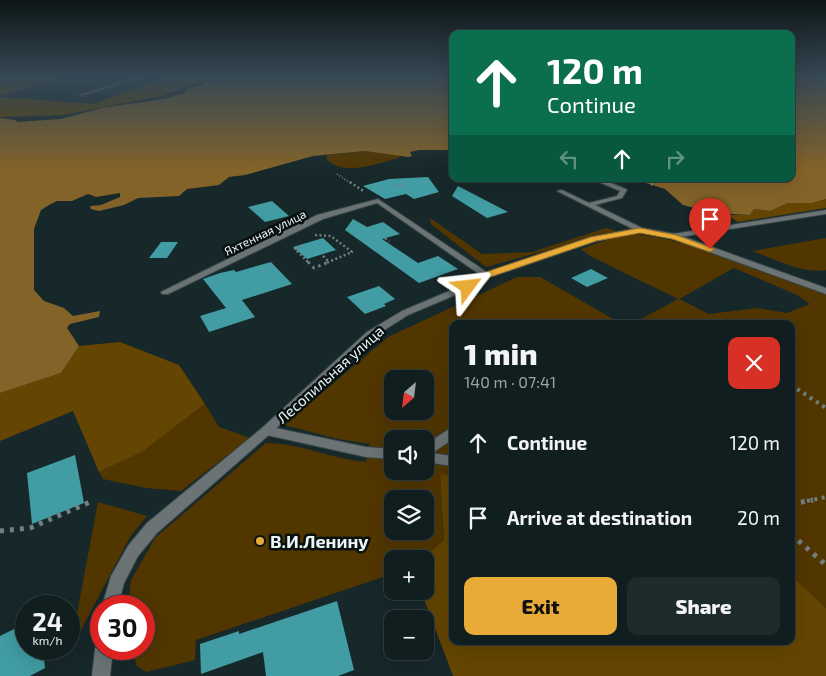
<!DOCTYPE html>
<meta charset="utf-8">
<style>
body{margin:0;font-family:"Exo 2",sans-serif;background:#1e2b2d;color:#f1f3f6;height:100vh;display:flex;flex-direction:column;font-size:19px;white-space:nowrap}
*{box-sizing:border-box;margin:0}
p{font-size:16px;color:#9ca2a5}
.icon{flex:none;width:28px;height:28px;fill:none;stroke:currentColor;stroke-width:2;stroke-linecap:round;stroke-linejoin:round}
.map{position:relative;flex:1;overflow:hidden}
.details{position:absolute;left:449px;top:320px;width:346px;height:325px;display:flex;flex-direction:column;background:#111e20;border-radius:10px;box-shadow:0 5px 20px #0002,0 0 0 1px #303c3e}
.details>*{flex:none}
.banner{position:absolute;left:449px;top:30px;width:346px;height:152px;border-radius:10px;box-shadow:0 5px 20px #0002,0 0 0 1px #303c3e;background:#0b6e4f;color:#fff;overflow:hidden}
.needle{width:32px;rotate:208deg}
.tools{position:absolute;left:384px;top:370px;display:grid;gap:10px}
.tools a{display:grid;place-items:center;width:50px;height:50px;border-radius:10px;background:#111e20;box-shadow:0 5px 20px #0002,0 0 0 1px #303c3e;font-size:25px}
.speed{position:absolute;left:15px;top:595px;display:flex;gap:10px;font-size:25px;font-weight:700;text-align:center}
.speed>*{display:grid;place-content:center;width:65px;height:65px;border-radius:50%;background:#111e20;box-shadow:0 5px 20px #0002,0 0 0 1px #303c3e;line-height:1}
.speed small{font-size:12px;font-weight:400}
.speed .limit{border:8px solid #d22;background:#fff;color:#111}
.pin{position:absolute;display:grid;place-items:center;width:42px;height:42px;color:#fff;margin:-51px -21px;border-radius:50% 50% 50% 0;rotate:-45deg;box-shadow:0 0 5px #0007}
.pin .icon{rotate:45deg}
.me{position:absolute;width:55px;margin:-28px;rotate:60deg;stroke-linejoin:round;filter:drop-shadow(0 0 4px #0008)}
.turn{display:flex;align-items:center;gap:18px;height:105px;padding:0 15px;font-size:22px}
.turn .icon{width:65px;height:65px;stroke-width:2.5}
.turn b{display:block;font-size:35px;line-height:42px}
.lanes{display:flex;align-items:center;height:48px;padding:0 15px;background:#0003;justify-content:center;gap:25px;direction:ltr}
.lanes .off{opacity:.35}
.round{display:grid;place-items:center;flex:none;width:52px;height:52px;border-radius:10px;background:#1e2b2d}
.summary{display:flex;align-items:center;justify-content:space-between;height:85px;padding:0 15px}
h1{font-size:30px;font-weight:800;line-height:38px}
.button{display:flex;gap:10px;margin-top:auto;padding:10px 15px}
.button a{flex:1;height:58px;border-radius:10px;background:#e9ab38;color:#111;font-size:20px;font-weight:800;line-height:58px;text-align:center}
.button a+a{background:#1e2b2d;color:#f1f3f6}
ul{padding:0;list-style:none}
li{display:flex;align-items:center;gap:15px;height:75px;padding:0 15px}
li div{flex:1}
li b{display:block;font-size:19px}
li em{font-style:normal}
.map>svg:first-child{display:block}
</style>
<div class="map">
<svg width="826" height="676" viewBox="0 0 826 676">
<rect width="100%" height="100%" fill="#17282a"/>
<path fill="#513600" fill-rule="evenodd" d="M365,151L399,155V158C377,163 346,177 327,160V155Z
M430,218L482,254L532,252L606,228L617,231L486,267L431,224Z
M638,234C700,244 769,268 826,295V608L791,575V557L795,553L791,550V324H632L678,299L590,256L581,249L612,238ZM734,268L797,295L810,304L787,313L758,308L709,314L679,299Z
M826,238V270C801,274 775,259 752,251Z
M517,277H540L622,324H452V476L440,475L444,540L422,559H392V574L196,640L195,660L146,672L137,666L131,649H144V606H128L131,580L155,538L266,443C300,443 332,459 366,462L370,444L338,439L284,425L388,337ZM392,379H425V411H392ZM392,439H425V471H392ZM392,499H425V531H392Z
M205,404L219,427L250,438L181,491L146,488L103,479L99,472L142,452Z
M98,502L147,516L130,537L70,651Z"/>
<path fill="#644501" d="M0,76H67L0,96Z
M169,76H236L201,81L162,96L63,115L0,117V97L94,104Z
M826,199V208L738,222L727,215H750L754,209L770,211L788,203H812Z
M120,342L179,365L205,404L142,452L99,472L73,411L0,441V393L61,373L79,346Z
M440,474L452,476V641H791V575L826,608V676H453L421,591H425V559H422L444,540Z"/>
<path fill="#846329" d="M246,76H452V150H419L410,152L412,156L408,157L365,151L313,156L245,175L229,177L219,185L187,189L179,196L138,198L124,205L99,211L91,209L90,206L101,205L120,197V193L96,197L88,194L72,201H57L49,205L41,210L34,229V290L44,301L64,308L73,316L100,311L99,317L70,324L67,328L79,346L61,373L0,393V118L16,120L17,122L61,119L102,108L170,98L172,96L185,93V90L206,84L203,83L208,81Z
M791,76H826V199L812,203H788L770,211L754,209L750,215L713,213L683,205L665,189L633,179H791Z"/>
<path fill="#419ca3" d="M428,177L439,192L414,199L406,194L385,199L363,186L389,179Z
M458,186L508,212L487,218L452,196Z
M272,201L289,216L265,222L248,207Z
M353,219L367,227L383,222L400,234L382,239L418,263L438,256L458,269L419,283L345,230Z
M323,238L336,250L307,259L293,247Z
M161,242H178L167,258H149Z
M271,262L292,284L242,300L255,317L209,332L200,316L226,308L203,279L220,273L234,270L236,272Z
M591,269L608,278L587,287L571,278Z
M379,286L395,299L384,304L386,306L365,314L347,297Z
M75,455L84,503L32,524L27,473Z
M337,601L354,670L338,676H266L263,652L201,674L200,644L239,631V634Z
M26,623V649H43L45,668L30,676H0V636Z"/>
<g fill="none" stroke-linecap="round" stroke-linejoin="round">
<defs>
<path id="service" d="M140,76H145L82,96L79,95Z
M564,179H601L626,189L627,190L622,198L595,205L642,228L676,234L826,288V294L671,238L640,232L596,241L490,277H484V273L591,237L633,229L557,191L562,190L589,203L617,196L620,191L594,180L567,181Z
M266,426L366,447L392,449V459L366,457L262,434L260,431L262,428Z
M452,427V440L432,453L452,456V466L425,462V445Z"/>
<path id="minor" d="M378,199L491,275L486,282L408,315L375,336L270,434L157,533L138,556L124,583L118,606H102L111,576L128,546L147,523L262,428L367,332L402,311L480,278L482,276L377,203L323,219L168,294H162L161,292L317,215Z
M826,210V214L673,238L669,236L673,234Z
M101,641V649H113L110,676H92L95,649L98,643Z"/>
</defs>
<use href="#service" stroke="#354547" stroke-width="2"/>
<use href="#minor" stroke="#354547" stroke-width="2"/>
<path stroke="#717f81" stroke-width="2" stroke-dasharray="1 2" stroke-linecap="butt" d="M337,174L352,184
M653,184L658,179"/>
<path stroke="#717f81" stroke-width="2.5" stroke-dasharray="2 2.5" stroke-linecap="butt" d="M350,182L365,192
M395,185H404
M651,185L654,182
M315,235L331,236L352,252L326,263
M385,238L389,241
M301,247L295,249L309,263
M323,256L329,262"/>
<path stroke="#717f81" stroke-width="3" stroke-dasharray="2.5 4" stroke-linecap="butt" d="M308,262L314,268L329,262"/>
<path stroke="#717f81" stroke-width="4" stroke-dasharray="3 4.5" stroke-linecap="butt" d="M791,385L826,408
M807,501L826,497"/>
<path stroke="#717f81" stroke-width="5" stroke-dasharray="4 6" stroke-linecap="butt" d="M791,504L813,500
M0,531L30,528L90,502
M791,534L826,565"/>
<use href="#service" fill="#6b7374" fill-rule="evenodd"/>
<use href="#minor" fill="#6b7374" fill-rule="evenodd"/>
</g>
<linearGradient id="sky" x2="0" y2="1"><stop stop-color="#0d1617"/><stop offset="0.45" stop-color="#364855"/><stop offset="1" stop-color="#364855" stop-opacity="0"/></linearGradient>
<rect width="826" height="170" fill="url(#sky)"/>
<path fill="#e9ab38" stroke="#976f24" d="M640,228L676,235L715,249L710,252L672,239L640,233L596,241L490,277C485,285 470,292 463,287L480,278L483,273L591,237Z"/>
<circle fill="#e9ab38" stroke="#081010" stroke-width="2" cx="260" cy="541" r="5"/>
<g text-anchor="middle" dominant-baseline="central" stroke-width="5" stroke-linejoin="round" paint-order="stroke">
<g font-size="12" fill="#ebf6f7" stroke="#081010">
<text transform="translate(265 232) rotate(-26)">Яхтенная улица</text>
</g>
<g font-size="15" fill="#ebf6f7" stroke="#081010">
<text transform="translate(330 374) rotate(-42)">Лесопильная улица</text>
</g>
<g font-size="18" font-weight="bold" fill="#ebf6f7" stroke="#081010" text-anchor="start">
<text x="270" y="541">В.И.Ленину</text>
</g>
</g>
</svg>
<div class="tools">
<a><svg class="needle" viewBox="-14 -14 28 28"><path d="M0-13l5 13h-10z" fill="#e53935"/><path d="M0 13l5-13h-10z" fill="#9ca2a5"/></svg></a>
<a><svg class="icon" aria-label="sound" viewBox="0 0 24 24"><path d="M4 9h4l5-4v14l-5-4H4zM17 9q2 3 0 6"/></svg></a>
<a><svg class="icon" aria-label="layers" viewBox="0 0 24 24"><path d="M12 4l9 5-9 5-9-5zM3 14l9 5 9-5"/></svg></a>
<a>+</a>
<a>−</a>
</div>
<div class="speed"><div>24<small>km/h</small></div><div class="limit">30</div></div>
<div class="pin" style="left:710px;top:249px;background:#d93025"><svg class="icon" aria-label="arrive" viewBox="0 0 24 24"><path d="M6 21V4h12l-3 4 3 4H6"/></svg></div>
<svg class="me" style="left:468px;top:287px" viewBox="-20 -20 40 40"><path d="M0-17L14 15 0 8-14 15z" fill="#e9ab38" stroke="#fff" stroke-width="4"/></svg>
<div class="banner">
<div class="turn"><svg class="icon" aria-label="ahead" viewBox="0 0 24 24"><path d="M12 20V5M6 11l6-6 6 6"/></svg><div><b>120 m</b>Continue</div></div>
<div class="lanes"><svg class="icon off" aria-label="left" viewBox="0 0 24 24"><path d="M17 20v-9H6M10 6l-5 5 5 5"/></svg><svg class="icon" aria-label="ahead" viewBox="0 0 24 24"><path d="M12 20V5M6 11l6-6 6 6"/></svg><svg class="icon off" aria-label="right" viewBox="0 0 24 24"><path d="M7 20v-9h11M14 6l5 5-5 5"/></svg></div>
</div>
<section class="details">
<div class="summary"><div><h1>1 min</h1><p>140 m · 07:41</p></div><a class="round" style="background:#d93025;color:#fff"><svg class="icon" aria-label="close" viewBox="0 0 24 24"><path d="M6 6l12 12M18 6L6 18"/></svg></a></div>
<ul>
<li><svg class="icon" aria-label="ahead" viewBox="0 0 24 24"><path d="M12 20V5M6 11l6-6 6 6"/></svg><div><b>Continue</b></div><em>120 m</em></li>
<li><svg class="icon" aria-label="arrive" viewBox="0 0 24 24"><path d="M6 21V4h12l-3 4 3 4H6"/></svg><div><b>Arrive at destination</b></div><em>20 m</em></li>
</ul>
<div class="button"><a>Exit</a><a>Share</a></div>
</section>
</div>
